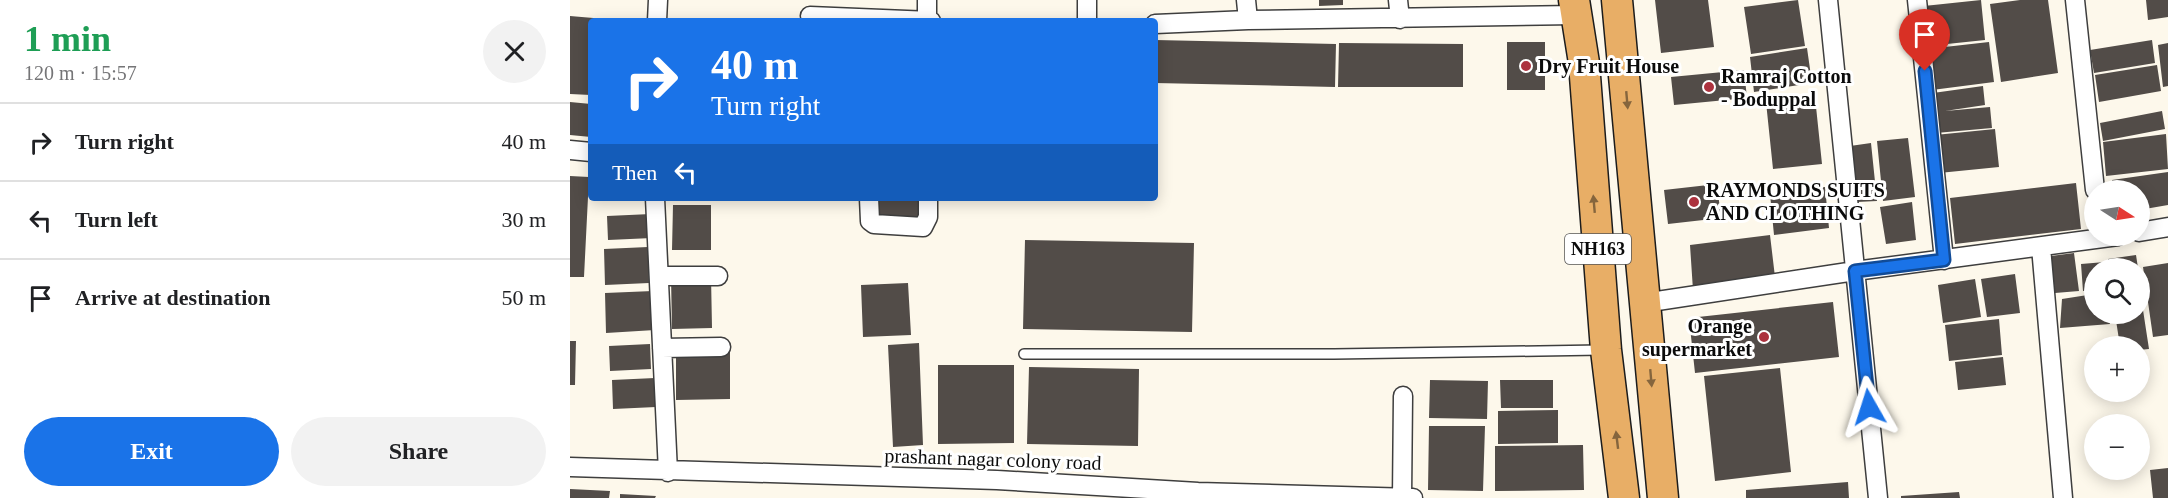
<!DOCTYPE html>
<meta charset="utf-8">
<style>
body{margin:0;font-family:"Times New Roman",serif;background:#f2f2f2;color:#202124;height:100vh;display:flex;flex-direction:column;font-size:22px;white-space:nowrap}
*{box-sizing:border-box;margin:0}
p{font-size:20px;color:#757577}
.icon{flex:none;width:33px;height:33px;fill:none;stroke:currentColor;stroke-width:2;stroke-linecap:round;stroke-linejoin:round}
.map{position:relative;flex:1;overflow:hidden}
.drawer{display:flex;flex-direction:column;background:#fff;width:570px}
.drawer>*{flex:none}
.hud{position:absolute;left:18px;top:18px;width:570px;height:183px;border-radius:6px;box-shadow:0 3px 15px #0003;background:#1a73e8;color:#fff;overflow:hidden}
.needle{width:39px;rotate:102deg}
.tools{position:absolute;left:1514px;top:180px;display:grid;gap:12px}
.tools a{display:grid;place-items:center;width:66px;height:66px;border-radius:50%;background:#fff;box-shadow:0 3px 15px #0003;font-size:30px}
.pin{position:absolute;display:grid;place-items:center;width:51px;height:51px;color:#fff;margin:-62px -26px;border-radius:50% 50% 50% 0;rotate:-45deg;box-shadow:0 0 6px #0007}
.pin .icon{rotate:45deg}
.me{position:absolute;width:66px;margin:-33px;rotate:354deg;stroke-linejoin:round;filter:drop-shadow(0 0 4px #0008)}
.turn{display:flex;align-items:center;gap:21px;height:126px;padding:0 24px;font-size:27px}
.turn .icon{width:78px;height:78px;stroke-width:2.5}
.turn b{display:block;font-size:42px;line-height:51px}
.then{display:flex;align-items:center;height:57px;padding:0 24px;background:#0003;gap:12px;font-size:22px}
.round{display:grid;place-items:center;flex:none;width:63px;height:63px;border-radius:32px;background:#f2f2f2}
.summary{display:flex;align-items:center;justify-content:space-between;height:102px;padding:0 24px}
h1{font-size:36px;font-weight:700;line-height:45px;color:#1e9e55}
.button{display:flex;gap:12px;margin-top:auto;padding:12px 24px}
.button a{flex:1;height:69px;border-radius:36px;background:#1a73e8;color:#fff;font-size:24px;font-weight:700;line-height:69px;text-align:center}
.button a+a{background:#f2f2f2;color:#202124}
ul{padding:0;list-style:none}
li{display:flex;align-items:center;gap:18px;height:78px;padding:0 24px;border-top:2px solid #e0e0e0}
li div{flex:1}
li b{display:block;font-size:22px}
li em{font-style:normal}
main{display:flex;flex:1;min-height:0}
.map>svg:first-child{display:block}
</style>
<main>
<section class="drawer">
<div class="summary"><div><h1>1 min</h1><p>120 m · 15:57</p></div><a class="round"><svg class="icon" aria-label="close" viewBox="0 0 24 24"><path d="M6 6l12 12M18 6L6 18"/></svg></a></div>
<ul>
<li><svg class="icon" aria-label="right" viewBox="0 0 24 24"><path d="M7 20v-9h11M14 6l5 5-5 5"/></svg><div><b>Turn right</b></div><em>40 m</em></li>
<li><svg class="icon" aria-label="left" viewBox="0 0 24 24"><path d="M17 20v-9H6M10 6l-5 5 5 5"/></svg><div><b>Turn left</b></div><em>30 m</em></li>
<li><svg class="icon" aria-label="arrive" viewBox="0 0 24 24"><path d="M6 21V4h12l-3 4 3 4H6"/></svg><div><b>Arrive at destination</b></div><em>50 m</em></li>
</ul>
<div class="button"><a>Exit</a><a>Share</a></div>
</section>
<div class="map">
<svg width="1598" height="498" viewBox="0 0 1598 498">
<rect width="100%" height="100%" fill="#fdf8eb"/>
<path fill="#524c48" d="M749,0H773V5L749,6Z
M1085,0H1138L1144,47L1091,53Z
M1228,0L1235,46L1181,54L1174,7Z
M1411,0L1415,40L1358,46L1354,6Z
M1450,0H1478L1488,73L1431,82L1420,4Z
M1576,0H1598V17L1578,20Z
M0,16L35,19L21,21V95L0,94Z
M585,40L766,44L765,87L585,83Z
M1582,40L1585,63L1524,73L1520,50Z
M937,42H975V90H937Z
M1419,42L1424,82L1362,90L1357,49Z
M769,43L893,44V87H768Z
M1598,43V86L1593,87L1588,45Z
M1237,48L1242,83L1184,92L1180,57Z
M1587,65L1591,91L1529,102L1525,75Z
M1174,70L1177,98L1104,105L1101,77Z
M1413,86L1415,105L1375,111L1420,107L1422,128L1366,133L1363,93Z
M1245,97L1252,164L1203,169L1196,102Z
M0,102L21,104V137L0,135Z
M1592,111L1595,129L1533,141L1530,123Z
M1425,129L1429,167L1369,173L1365,135Z
M1596,134L1598,169L1536,176L1533,142Z
M1338,138L1345,197L1313,201L1307,141Z
M1301,143L1307,201L1287,202L1280,146Z
M1598,172V205L1569,210V190H1543L1542,180Z
M0,176L19,177L14,277H0Z
M1506,183L1511,229L1385,244L1380,198Z
M1147,184L1151,218L1098,224L1094,190Z
M1255,187L1259,228L1204,235L1200,194Z
M308,198H348V217H307Z
M1342,202L1346,240L1316,244L1310,207Z
M103,205H141V250H102Z
M81,214L82,238L38,240L37,216Z
M1200,235L1205,277L1123,290L1120,245Z
M455,240L624,243L622,332L453,329Z
M78,247L79,283L35,285L34,249Z
M1504,253L1509,291L1485,293L1481,256Z
M1566,255L1568,268H1539L1538,259Z
M1535,262V268H1524V290L1513,291L1511,264Z
M1598,263V335L1583,337L1573,267Z
M1445,274L1450,313L1417,317L1411,279Z
M141,276L142,328L102,329L101,277Z
M1405,279L1411,317L1373,323L1368,285Z
M338,283L341,335L293,337L291,285Z
M1569,284L1579,349L1569,350V346H1550L1545,314H1569Z
M83,291L85,330L36,333L35,293Z
M1524,294V314H1539L1540,324L1490,328L1492,299Z
M1263,302L1269,357L1125,373L1119,318Z
M1429,319L1432,355L1379,361L1375,325Z
M0,341H6L5,385H0Z
M349,343L353,445L323,447L318,345Z
M80,344L81,369L40,371L39,346Z
M106,351H160V399L106,400Z
M1433,357L1436,385L1388,390L1385,362Z
M368,365H444V443L368,444Z
M459,367L569,369L568,446L457,444Z
M1210,368L1221,472L1145,481L1134,376Z
M85,378L86,407L43,409L42,380Z
M860,380L918,381L917,419L859,418Z
M930,380H983V408H931Z
M988,410V443L928,444V411Z
M859,426H915L913,491L858,490Z
M1013,445L1014,490L925,491V446Z
M1598,468V498H1583L1580,470Z
M1278,482L1279,498H1176V490Z
M0,489L40,491L39,498H0Z
M1389,492L1390,498H1331V496Z
M50,494L86,496L85,498H50Z"/>
<g fill="none" stroke-linecap="round" stroke-linejoin="round">
<defs>
<path id="service" d="M454,354H764L1031,350"/>
<path id="minor" d="M517,0V21
M676,0L678,20
M828,0L830,19
M1258,0L1308,498
M1347,0L1374,260
M1505,0L1525,190
M240,16L361,21
M87,21L88,0
M357,21V0
M585,24L678,20L1005,15
M0,150L21,152
M85,198L98,472
M299,198L300,221L304,224L353,227L358,217V198
M1569,232L1598,227
M1471,247L1493,498
M89,276H148
M1074,303L1285,271L1548,236
M92,348L151,347
M0,467L427,480L628,492L843,498
M832,498L833,396"/>
<path id="trunk" d="M1004,0L1014,63L1036,350L1054,498
M1047,0L1093,498"/>
</defs>
<use href="#service" stroke="#3e3e3e" stroke-width="12"/>
<use href="#minor" stroke="#3e3e3e" stroke-width="21"/>
<use href="#trunk" stroke="#1c1c1c" stroke-width="33"/>
<use href="#service" stroke="#fff" stroke-width="9"/>
<use href="#minor" stroke="#fff" stroke-width="18"/>
<use href="#trunk" stroke="#e8ae66" stroke-width="30"/>
</g>
<defs><path id="oneway-solid" d="M-6-.8H1V-3.2L6.5 0L1 3.2V.8H-6Z" transform="scale(1.5)"/></defs>
<g fill="#85653d">
<use href="#oneway-solid" transform="translate(1057 100) rotate(85)"/>
<use href="#oneway-solid" transform="translate(1024 204) rotate(-95)"/>
<use href="#oneway-solid" transform="translate(1081 378) rotate(85)"/>
<use href="#oneway-solid" transform="translate(1047 440) rotate(-97)"/>
</g>
<g fill="none" stroke-linecap="round" stroke-linejoin="round">
<defs>
<path id="route" d="M1299,407L1285,271L1374,260L1355,71"/>
</defs>
<use href="#route" stroke="#114b97" stroke-width="15"/>
<use href="#route" stroke="#1a73e8" stroke-width="10"/>
</g>
<g fill="#ac323e" stroke="#fff" stroke-width="2">
<circle cx="956" cy="66" r="6"/>
<circle cx="1139" cy="87" r="6"/>
<circle cx="1124" cy="202" r="6"/>
<circle cx="1194" cy="337" r="6"/>
</g>
<g text-anchor="middle" dominant-baseline="central" stroke-width="6" stroke-linejoin="round" paint-order="stroke">
<rect fill="#fff" stroke="#545454" stroke-width="1.5" x="995" y="234" width="66" height="30" rx="4.5"/>
<g font-size="18" font-weight="bold" fill="#0b0b0b">
<text x="1028" y="249">NH163</text>
</g>
<g font-size="20" font-weight="bold" fill="#0b0b0b" stroke="#fff" text-anchor="start">
<text x="968" y="66">Dry Fruit House</text>
<text x="1151" y="76">Ramraj Cotton<tspan x="1151" dy="23">- Boduppal</tspan></text>
<text x="1136" y="190">RAYMONDS SUITS<tspan x="1136" dy="23">AND CLOTHING</tspan></text>
<text x="1182" y="326" text-anchor="end">Orange<tspan x="1182" dy="23">supermarket</tspan></text>
</g>
<g font-size="20" fill="#0b0b0b" stroke="#fff">
<text transform="translate(423 459) rotate(2)">prashant nagar colony road</text>
</g>
</g>
</svg>
<div class="tools">
<a><svg class="needle" viewBox="-14 -14 28 28"><path d="M0-13l5 13h-10z" fill="#e53935"/><path d="M0 13l5-13h-10z" fill="#757577"/></svg></a>
<a><svg class="icon" aria-label="search" viewBox="0 0 24 24"><circle cx="10" cy="10" r="6"/><path d="M15 15l6 6"/></svg></a>
<a>+</a>
<a>−</a>
</div>
<div class="pin" style="left:1355px;top:71px;background:#d93025"><svg class="icon" aria-label="arrive" viewBox="0 0 24 24"><path d="M6 21V4h12l-3 4 3 4H6"/></svg></div>
<svg class="me" style="left:1299px;top:407px" viewBox="-20 -20 40 40"><path d="M0-17L14 15 0 8-14 15z" fill="#1a73e8" stroke="#fff" stroke-width="4"/></svg>
<div class="hud">
<div class="turn"><svg class="icon" aria-label="right" viewBox="0 0 24 24"><path d="M7 20v-9h11M14 6l5 5-5 5"/></svg><div><b>40 m</b>Turn right</div></div>
<div class="then">Then<svg class="icon" aria-label="left" viewBox="0 0 24 24"><path d="M17 20v-9H6M10 6l-5 5 5 5"/></svg></div>
</div>
</div>
</main>
